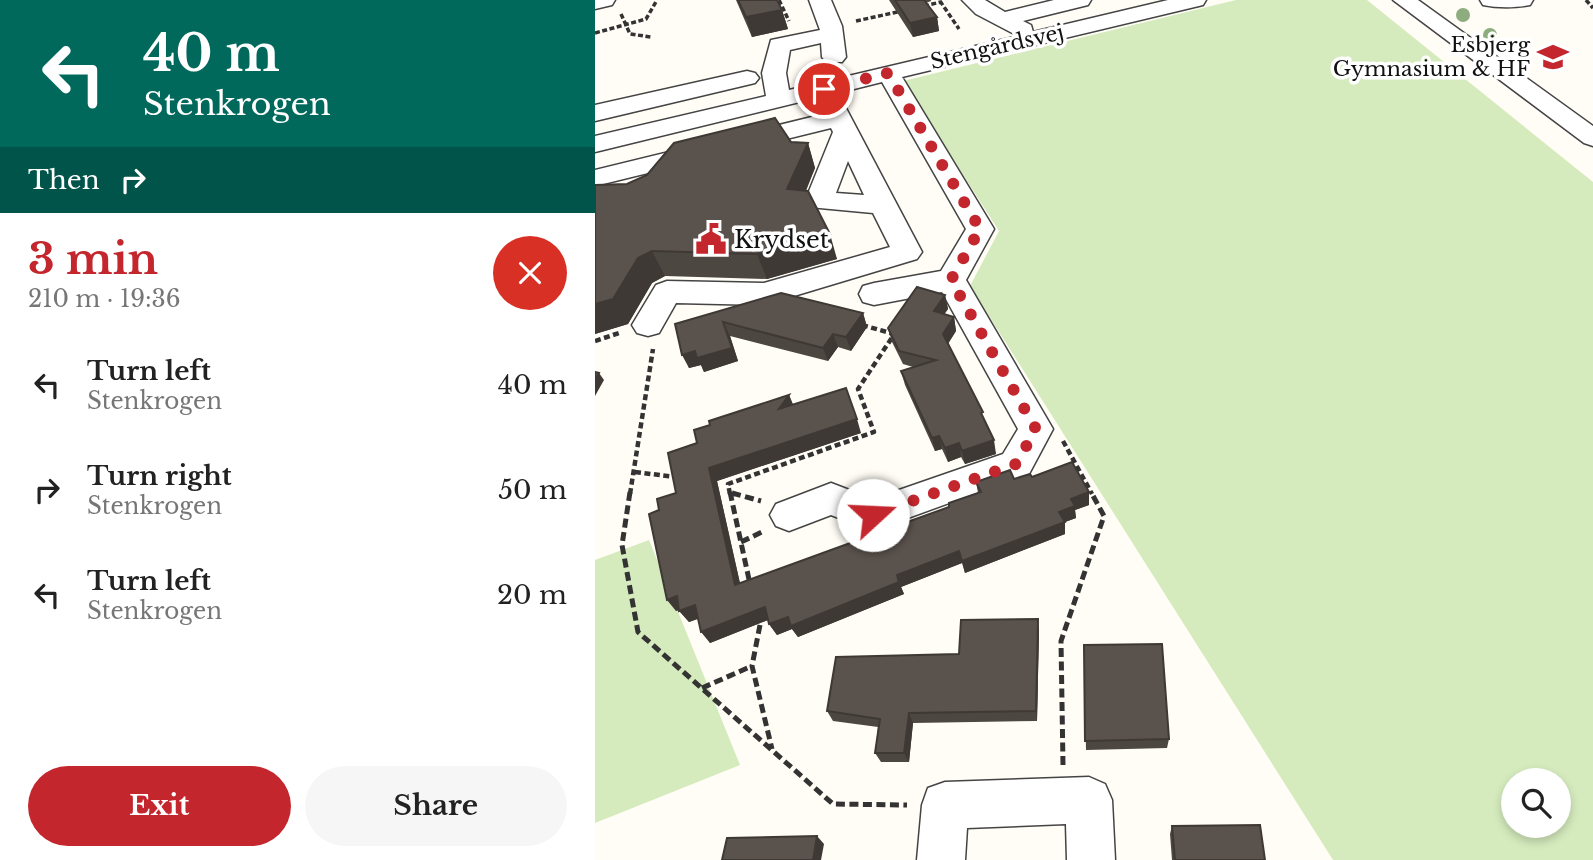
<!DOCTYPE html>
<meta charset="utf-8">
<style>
body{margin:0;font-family:"Libre Baskerville",serif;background:#f6f6f6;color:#222;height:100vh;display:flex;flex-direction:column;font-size:26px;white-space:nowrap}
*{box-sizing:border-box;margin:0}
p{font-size:23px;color:#767676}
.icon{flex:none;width:38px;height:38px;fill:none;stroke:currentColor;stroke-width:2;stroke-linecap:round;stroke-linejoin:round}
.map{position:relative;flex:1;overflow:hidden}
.details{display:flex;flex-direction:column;background:#fff;width:595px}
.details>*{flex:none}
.guide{background:#00695c;color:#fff;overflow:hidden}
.tools{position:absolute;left:906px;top:768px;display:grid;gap:14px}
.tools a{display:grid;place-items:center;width:70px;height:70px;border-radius:50%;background:#fff;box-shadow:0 4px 10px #0003;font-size:35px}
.pin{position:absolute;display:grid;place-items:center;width:60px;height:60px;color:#fff;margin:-30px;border:4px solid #fff;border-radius:50%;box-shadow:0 2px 7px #0007}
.me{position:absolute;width:77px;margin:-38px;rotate:70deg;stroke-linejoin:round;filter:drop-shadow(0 0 5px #0008)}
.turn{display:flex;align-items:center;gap:24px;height:147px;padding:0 28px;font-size:32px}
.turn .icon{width:91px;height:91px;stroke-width:2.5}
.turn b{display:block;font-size:49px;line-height:60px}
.then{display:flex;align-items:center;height:66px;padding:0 28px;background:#0003;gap:14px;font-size:26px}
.round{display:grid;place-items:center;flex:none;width:74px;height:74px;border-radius:37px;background:#f6f6f6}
.overview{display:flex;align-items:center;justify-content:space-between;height:119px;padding:0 28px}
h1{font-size:42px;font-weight:700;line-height:52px;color:#c4262e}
.action{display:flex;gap:14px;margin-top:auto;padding:14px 28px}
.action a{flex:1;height:80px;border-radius:42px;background:#c4262e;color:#fff;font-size:28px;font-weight:700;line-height:80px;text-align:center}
.action a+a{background:#f6f6f6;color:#222}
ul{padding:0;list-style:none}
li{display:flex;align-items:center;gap:21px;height:105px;padding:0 28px}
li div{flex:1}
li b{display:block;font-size:26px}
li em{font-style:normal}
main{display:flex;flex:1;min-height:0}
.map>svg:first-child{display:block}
</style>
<main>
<section class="details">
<div class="guide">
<div class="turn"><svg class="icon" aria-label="left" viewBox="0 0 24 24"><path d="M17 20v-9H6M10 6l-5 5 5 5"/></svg><div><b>40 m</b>Stenkrogen</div></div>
<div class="then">Then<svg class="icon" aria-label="right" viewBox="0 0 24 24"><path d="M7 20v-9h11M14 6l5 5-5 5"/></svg></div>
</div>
<div class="overview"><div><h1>3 min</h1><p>210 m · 19:36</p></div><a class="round" style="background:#d93025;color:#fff"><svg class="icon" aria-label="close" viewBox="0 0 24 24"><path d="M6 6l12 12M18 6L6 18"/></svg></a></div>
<ul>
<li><svg class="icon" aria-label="left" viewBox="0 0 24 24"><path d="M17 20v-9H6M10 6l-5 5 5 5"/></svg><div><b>Turn left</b><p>Stenkrogen</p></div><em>40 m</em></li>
<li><svg class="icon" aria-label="right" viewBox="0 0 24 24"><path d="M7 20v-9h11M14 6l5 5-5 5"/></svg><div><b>Turn right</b><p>Stenkrogen</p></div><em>50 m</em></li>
<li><svg class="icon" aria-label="left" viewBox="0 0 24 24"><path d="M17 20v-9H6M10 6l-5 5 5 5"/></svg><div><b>Turn left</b><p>Stenkrogen</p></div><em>20 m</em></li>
</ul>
<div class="action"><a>Exit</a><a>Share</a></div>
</section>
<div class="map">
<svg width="998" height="860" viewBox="0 0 998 860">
<rect width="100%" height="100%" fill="#fffdf5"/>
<path fill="#d5ebbd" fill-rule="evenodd" d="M641,0H772L998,182V860H738L375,286L404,231L308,81ZM919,780H964V826H919Z
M54,540L145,765L0,823V560Z"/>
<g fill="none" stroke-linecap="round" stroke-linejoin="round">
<defs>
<path id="minor" d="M0,0H20L17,5L0,9Z
M214,0H236L247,26L251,57L247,62H231L227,57L226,43L195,50L191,73L194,90L423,36L381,14L367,0H390L410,12L459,0H496L493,5L428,21L436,25L438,32L573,0H611L608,5L307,77L399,229L371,280L458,429L434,474L277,531L236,515L194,531L181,526L175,515L181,504L236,483L278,499L408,454L423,429L347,292L279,305L268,302L264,294L268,286L279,283L346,271L371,229L287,82L243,93L327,252L322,259L169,305L81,303L64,333L53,336L42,333L37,325L61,285L72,281L169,283L295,247L278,213L214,207L210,201L238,132L236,128L0,186V170L229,114L221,98L0,152V136L171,96L167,73L176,40L225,30ZM253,161L269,195L241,193Z
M798,0H823L998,126V146L989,143Z
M885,0H938L935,5C921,8 902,8 888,5Z
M152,71L160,73L164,78L160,83L0,121V105Z
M494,777L510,784L517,800L520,860H472L471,824L372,828L370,860H322L327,805L333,788L350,782Z"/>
</defs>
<use href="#minor" stroke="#444" stroke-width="3"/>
<path stroke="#333" stroke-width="3.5" stroke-dasharray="5 2.5" stroke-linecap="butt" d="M184,0L194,21
M991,0L998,8
M345,1L364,29
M329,6L346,2
M26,14L35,34L56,37
M261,21L307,11
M0,33L51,19L62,0"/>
<path stroke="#333" stroke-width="4.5" stroke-dasharray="6 3.5" stroke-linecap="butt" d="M267,325L299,334
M0,341L24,333
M468,441L497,494
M40,472L80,477
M35,494L58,349
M135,494L133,484L279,432L263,389L298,336"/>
<path stroke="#333" stroke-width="5" stroke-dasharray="9 4.5" stroke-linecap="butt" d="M35,492L27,545L43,632L238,804L312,805
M135,492L155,584
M137,493L166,501
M146,542L167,532
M165,625L157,666L177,749
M107,688L157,666
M468,765L466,641L509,516L496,492"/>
<use href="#minor" fill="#fff" fill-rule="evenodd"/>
</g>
<g fill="#8dad7f">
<circle cx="868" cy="15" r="7"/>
<circle cx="895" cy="35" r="7"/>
</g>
<path fill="#4d4742" d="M141,0H182L187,10L193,29L157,37Z
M294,0H336V1L331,3L342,17L344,31L318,37Z
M196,142L213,143L220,168L211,191L242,259L172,279L70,276L57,283L33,324L0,334V185L32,184Z
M350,295L353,309L349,314L359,317L361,331L353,344L390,422L401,454L370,464L366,457L353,462L347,449L340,451L310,385L306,371L318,367L308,364L297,342L293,328Z
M268,313L272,327L256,351L243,347L233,361L135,336L143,361L109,372L106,365L94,368L80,324Z
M194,395L198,405L266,433L122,481L145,583L354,507L383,493L381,482L419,479L437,477L494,505L480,510L481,518L470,522V534L370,573L367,563L306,587L309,594L203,637L197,629L182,635L174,624L173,620L115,643L103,619L94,622L84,610L81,611L64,510L81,493L102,443Z
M444,630L442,721L318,723L314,762H286L280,753L283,727L238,721L232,711L364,654Z
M489,645L574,739L572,748L491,750Z
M577,826L670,860H577L575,834Z"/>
<path fill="#3f3936" d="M187,10L193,29L157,37L151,17Z
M342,17L344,31L318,37L315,23Z
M213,143L220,168L200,215L192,189Z
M235,234L242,259L172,279L162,254Z
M57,251L70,276L57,283L33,324L0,334V304L43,258Z
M350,295L353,309L342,325L339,311Z
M268,313L272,327L256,351L251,337Z
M359,317L361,331L350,348L348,334Z
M128,322L135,336L143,361L109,372L106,365L94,368L87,355L100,351Z
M238,334L243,347L233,361L228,348Z
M4,373L9,380L0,396V380Z
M194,395L200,409H184Z
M262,419L266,433L122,481L148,597L140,585L114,468Z
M344,436L347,449L340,451L337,438Z
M399,440L401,454L370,464L367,451Z
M364,443L366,457L353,462L350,448Z
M494,492V505L480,510L481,518L470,522V534L370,573L367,561L464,512L476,499Z
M364,551L367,563L306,587L302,575Z
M304,582L309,594L203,637L197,629L182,635L174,624L193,617Z
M82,596L91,607L81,611L72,600Z
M100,605L109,616L94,622L84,611Z
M170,607L178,618L115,643L106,632Z
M443,619L444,630L442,721L441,711Z
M314,713L318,723L314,762L309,753Z
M222,836L229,844L226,860H218Z"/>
<path fill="#5a524d" stroke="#3f3936" stroke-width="2" d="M143,0H182L187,10L151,17Z
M300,0H329L342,17L315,23Z
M180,118L196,142L213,143L192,189L213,191L235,234L162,254L57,251L43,258L18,299L0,304V185L32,184L52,175L79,143Z
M322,287L350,295L339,311L359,317L348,334L388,412L386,413L399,440L367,451L364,443L350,448L344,436L337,438L306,371L341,360L304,351L293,328Z
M186,293L268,313L251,337L238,334L228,348L128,322L137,348L102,358L100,351L87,355L80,324Z
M0,372L4,373L0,380Z
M251,388L262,419L114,468L140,585L258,542V539L278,531L279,534L354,507V503L386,492L381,482L415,470L419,479L435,474L437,477L477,462L494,492L476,499L480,506L464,512L470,522L367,561L364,551L302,575L304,582L196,626L193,617L174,624L170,607L106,632L100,605L84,611L82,596L72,600L54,514L64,510L62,499L81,493L73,453L102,443L99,430L115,425L114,421L194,395L184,409Z
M443,619L441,711L314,713L309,753H280L285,719L232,711L241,657L364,654L366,620Z
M567,644L574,739L490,741L489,645Z
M665,825L670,860H580L577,826Z
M222,836L218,860H127L132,838Z"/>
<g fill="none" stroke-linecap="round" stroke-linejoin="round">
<path stroke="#c4262e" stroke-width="12" stroke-dasharray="0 21.6" d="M229,89L293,73L385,229L356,280L441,429L421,464L278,515"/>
</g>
<defs>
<symbol id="school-bare" viewBox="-9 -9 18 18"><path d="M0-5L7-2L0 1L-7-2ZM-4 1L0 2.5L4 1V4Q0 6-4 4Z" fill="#c4262e" stroke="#fff" stroke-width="2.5" paint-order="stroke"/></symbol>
<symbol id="civic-bare" viewBox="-9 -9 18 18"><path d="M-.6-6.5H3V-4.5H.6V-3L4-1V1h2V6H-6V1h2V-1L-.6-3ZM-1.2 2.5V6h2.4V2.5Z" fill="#c4262e" stroke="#fff" stroke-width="2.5" paint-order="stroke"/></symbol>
</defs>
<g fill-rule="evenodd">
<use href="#school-bare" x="936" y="35" width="44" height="44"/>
<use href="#civic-bare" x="94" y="217" width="44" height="44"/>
</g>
<g text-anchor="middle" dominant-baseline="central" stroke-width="7" stroke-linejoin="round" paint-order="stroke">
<g font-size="21" fill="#111" stroke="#fff" text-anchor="end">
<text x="935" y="45">Esbjerg<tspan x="935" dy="24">Gymnasium &amp; HF</tspan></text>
</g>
<g font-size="21" fill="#111" stroke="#fff">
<text transform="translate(402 47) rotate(-13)">Stengårdsvej</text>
</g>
<g font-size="24" fill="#111" stroke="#fff" text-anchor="start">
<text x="139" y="239">Krydset</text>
</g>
</g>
</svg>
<div class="tools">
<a><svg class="icon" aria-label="search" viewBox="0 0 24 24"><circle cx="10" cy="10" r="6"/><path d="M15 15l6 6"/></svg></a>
</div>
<div class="pin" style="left:229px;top:89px;background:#d93025"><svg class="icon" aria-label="arrive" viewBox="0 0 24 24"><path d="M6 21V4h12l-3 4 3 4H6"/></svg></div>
<svg class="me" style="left:278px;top:515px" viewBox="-20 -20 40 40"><circle r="19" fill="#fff"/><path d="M0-13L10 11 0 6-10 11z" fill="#c4262e"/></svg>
</div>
</main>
